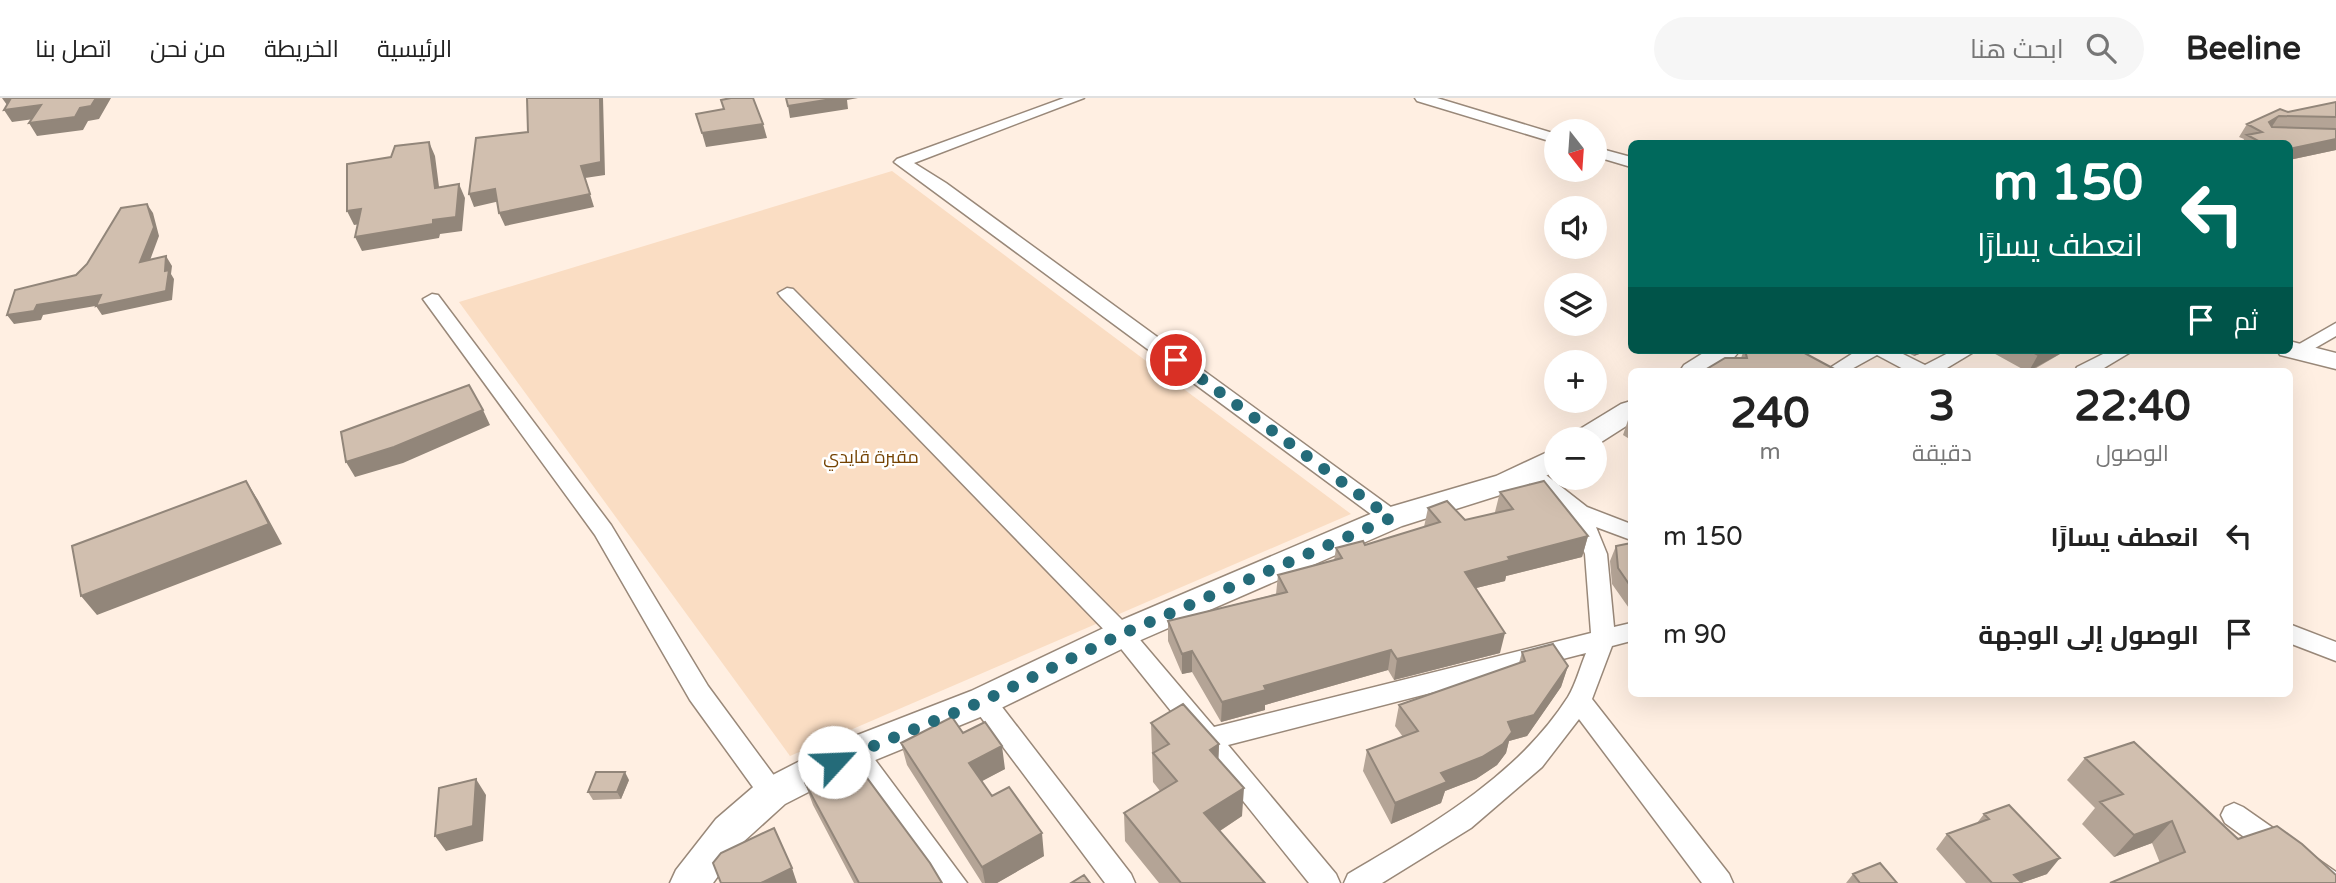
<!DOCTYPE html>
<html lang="ar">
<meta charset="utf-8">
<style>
body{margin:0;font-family:"Varela Round",Cairo,sans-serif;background:#f6f6f6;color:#222;direction:rtl;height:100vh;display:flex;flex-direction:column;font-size:26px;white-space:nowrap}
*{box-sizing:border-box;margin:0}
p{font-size:23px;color:#767676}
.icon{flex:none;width:38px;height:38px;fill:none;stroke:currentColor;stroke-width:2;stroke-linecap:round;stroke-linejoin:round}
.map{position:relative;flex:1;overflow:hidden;direction:ltr}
.details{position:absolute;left:1628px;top:270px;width:665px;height:329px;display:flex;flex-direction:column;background:#fff;border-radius:10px;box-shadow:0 7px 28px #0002;direction:rtl}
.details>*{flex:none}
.guide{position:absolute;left:1628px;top:42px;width:665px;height:214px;border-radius:10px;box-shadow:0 7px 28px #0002;direction:rtl;background:#00695c;color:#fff;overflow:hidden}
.needle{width:46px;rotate:163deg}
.fabs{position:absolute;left:1544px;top:21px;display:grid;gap:14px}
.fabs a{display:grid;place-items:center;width:63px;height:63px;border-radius:50%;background:#fff;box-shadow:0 7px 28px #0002;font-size:35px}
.pin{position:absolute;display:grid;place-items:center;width:60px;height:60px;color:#fff;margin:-30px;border:4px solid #fff;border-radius:50%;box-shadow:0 2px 7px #0007}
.me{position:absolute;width:77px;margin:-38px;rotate:65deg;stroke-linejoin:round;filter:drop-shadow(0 0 5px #0008)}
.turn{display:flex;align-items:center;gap:24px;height:147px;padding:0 35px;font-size:32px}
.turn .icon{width:91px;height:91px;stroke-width:2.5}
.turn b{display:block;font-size:49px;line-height:60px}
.then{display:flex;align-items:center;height:66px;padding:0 35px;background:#0003;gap:14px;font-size:26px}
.eta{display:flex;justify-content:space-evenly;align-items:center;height:119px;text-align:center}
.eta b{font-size:42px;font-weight:700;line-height:49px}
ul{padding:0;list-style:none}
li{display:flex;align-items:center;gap:21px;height:98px;padding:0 35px}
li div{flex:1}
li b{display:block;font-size:26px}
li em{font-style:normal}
header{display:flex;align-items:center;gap:42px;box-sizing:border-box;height:98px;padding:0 35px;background:#fff;border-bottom:2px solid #e0e0e0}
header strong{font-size:33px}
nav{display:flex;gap:38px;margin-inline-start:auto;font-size:24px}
.search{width:490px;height:63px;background:#f6f6f6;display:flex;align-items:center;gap:18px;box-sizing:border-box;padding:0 24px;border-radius:38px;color:#767676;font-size:26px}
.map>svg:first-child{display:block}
</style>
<header>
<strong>Beeline</strong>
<div class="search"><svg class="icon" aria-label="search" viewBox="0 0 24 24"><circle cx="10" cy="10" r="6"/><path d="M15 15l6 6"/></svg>ابحث هنا</div>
<nav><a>الرئيسية</a><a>الخريطة</a><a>من نحن</a><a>اتصل بنا</a></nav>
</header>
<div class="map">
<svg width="2336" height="785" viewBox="0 0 2336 785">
<rect width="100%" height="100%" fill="#ffefe2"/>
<path fill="#faddc3" d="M892,73L1351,416L790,658L459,204Z"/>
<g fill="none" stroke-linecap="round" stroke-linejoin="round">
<defs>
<path id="street" d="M1064,0H1084L914,65L946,85L1399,415L1402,420L1399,425L1391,427L1383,425L894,64L897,61Z
M1415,0H1437L1556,36V45L1417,3Z
M1594,49L1631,59V69L1594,58Z
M787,190L793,191L1130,530L1214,629L1591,535L1585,456L1570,418L1523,380L1520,375L1523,370H1537L1587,409L1631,426V442L1596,429L1607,456L1614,529L1631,525V543L1612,548L1592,601L1729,776L1733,785H1702L1579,621L1542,669L1471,730L1382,785H1344L1348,776C1429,728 1516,680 1568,599C1576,586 1580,569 1586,555L1228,647L1336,776L1340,785H1309L1114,542L781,199L778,195Z
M432,196L438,197L611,427L708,588L781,687L785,695L781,703L772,706L763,703L690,602L595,437L423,201Z
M2336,225V238L2303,257H2289L2287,253Z
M1858,252H1895L1925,267L1954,252H1977L1942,273H1907L1877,257L1848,273H1825Z
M2111,252H2134L2099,273H2075L2077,269Z
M2289,526L2336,544V563L2289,545Z
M983,593L992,596L1131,776L1135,785H1105L974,610L971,603L974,596Z
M855,643L864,647L967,785H937L846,661L842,654L846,647Z
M2234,705L2243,709L2336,774V785H2307L2225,725L2221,717L2225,709Z"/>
<path id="secondary" d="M2289,243L2336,255V271L2280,257L2277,252H2289Z
M1708,252H1740C1726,273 1703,273 1680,273L1684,267Z
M1631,303V325L1595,348L1594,341H1571L1575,334L1621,306Z
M1556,350V373L1516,392L1402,428L1134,545L995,613L868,665L826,685L785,706L742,745L713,785H670L676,772L716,721L759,684L800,663L842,643L971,593L1110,527L1380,412L1496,378Z"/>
</defs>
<use href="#street" stroke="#998879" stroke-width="3"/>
<use href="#secondary" stroke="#998879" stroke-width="3"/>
<use href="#street" fill="#fff" fill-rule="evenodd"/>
<use href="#secondary" fill="#fff" fill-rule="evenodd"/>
</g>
<path fill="#b4a496" d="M2336,4V52L2289,62V46H2242L2244,41L2239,39L2247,26L2288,14Z
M1744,252L1838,273H1705V272L1741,260Z
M1903,252H1930L1914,258Z
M1988,252H2067L2031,273H2026Z
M1631,320V342L1623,337L1628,322Z
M1500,394L1588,438L1582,459L1506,478L1505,483L1476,490L1500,555L1394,582L1388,572L1265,607V612L1221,624L1192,574L1182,576L1168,543V523L1276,496L1278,477L1334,463L1336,450L1365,447L1424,429L1428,410L1465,422L1496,415L1495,414Z
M1631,445V513L1612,486L1610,463L1616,448Z
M1522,554L1568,568L1561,589L1527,638L1509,643L1506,655L1497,667L1476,681L1445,693L1441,705L1391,726L1363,673L1367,652L1403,639L1395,628L1399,607L1519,565Z
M1151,625L1219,646L1218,661L1242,718L1220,733L1265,785H1159L1125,743L1124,715L1160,693L1153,684Z
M963,635L1005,671L981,683L992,698L1044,758L997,785H982L907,667L901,645Z
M2085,660L2238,741L2302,746L2160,765L2152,745L2114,759L2082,726L2095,710L2067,682Z
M629,682L621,701L593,702L588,694Z
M805,685L942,785H854L813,707Z
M1984,716L2047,776L2021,785H1966L1936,751L1947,736L1977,725Z
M1853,776L1897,785H1846Z"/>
<path fill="#92867a" d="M2,0H21L7,7Z
M96,0H111L99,21L88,23L83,32L37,38L29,25L80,10Z
M600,0H603L605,77L585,80L594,109L505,128L499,115L581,68Z
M838,0H858L847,2L848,11L790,20L788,8Z
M41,7L49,19L12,24L4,12Z
M2279,18L2271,30L2269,24Z
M763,26L767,40L706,49L702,35Z
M2336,41V52L2289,62V51Z
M429,44L435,58L441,104L435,90Z
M459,86L465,100L462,133L440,136L439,140L362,153L355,139L433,122Z
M495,91L500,103L474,109L469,96Z
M147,106L153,115L159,138L146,173L140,164Z
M361,111L368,125L354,127L347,113Z
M166,158L172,168L171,176L174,181L172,202L102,217L96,208L107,206L43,217L41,222L14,226L7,217L37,207L165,173Z
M1917,252H1930L1914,258Z
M2048,252H2067L2029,273L2038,257Z
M483,312L490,327L403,365L355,379L346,364Z
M246,383L258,402L282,446L97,517L81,498Z
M1588,438L1582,459L1506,478L1505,483L1460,494L1465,474L1508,459Z
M1505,535L1500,555L1394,582L1397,561Z
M1391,552L1388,572L1265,607V612L1221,624L1222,604L1264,588Z
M1192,553V574L1182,576V556Z
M1568,568L1561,589L1527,638L1509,643L1506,655L1497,667L1476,681L1445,693L1441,705L1391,726L1395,705L1441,675L1508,624Z
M1219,646L1218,675L1210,652Z
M1002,648L1005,671L973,688L969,665Z
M625,674L629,682L621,701L617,694Z
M476,681L486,697L483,743L446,753L435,738Z
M1244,690L1242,718L1203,744L1204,715Z
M2172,723L2152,745L2114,759L2134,737Z
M1042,735L1044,758L997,785H985L982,769Z
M2060,760L2047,776L2021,785H2008L2014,777Z
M792,770L797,785H761Z"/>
<path fill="#d1bfaf" stroke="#92867a" stroke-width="2" d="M11,0H96L91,8L80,10L75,19L29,25L41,7L4,12Z
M527,0H600L601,64L581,68L590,96L499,115L495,91L469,96L476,40L528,34Z
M731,0H753L763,26L702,35L696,16L724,11L721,2Z
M786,0H838L788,8Z
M2336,4V19L2279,18L2269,24L2272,29L2336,31V41L2289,51V46H2264L2247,37L2262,34L2247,26L2280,11L2288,14Z
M429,44L435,90L459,86L456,119L433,122V126L355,139L361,111L347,113V66L391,59L395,48Z
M147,106L154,129L140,164L166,158L165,173L169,172L166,193L96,208L101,197L37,207L34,213L7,217L15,192L76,177L87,166L121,110Z
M1745,252H1799L1838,273H1783L1779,271L1775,273H1708L1705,272L1725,260H1747Z
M2028,252H2048L2038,257Z
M469,287L483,312L394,349L346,364L341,334Z
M246,383L269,426L81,498L72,448Z
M1544,383L1588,438L1508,459L1510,462L1465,474L1505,535L1397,561L1391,552L1264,588L1266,592L1222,604L1192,553L1182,556L1168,523L1287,494L1278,477L1342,460L1336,450L1363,443L1365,447L1440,424L1428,410L1447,403L1465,422L1513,411L1500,394Z
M1631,445V489L1618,470L1616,448Z
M1553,546L1568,568L1534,617L1508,624L1512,634L1503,646L1482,659L1441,675L1447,684L1395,705L1367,652L1418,633L1399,607L1525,563L1522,554Z
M1183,606L1219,646L1210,652L1244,690L1204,715L1265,785H1181L1124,715L1177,683L1153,655L1169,646L1151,625Z
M952,619L963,635L985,624L1002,648L969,665L992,698L1009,689L1042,735L982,769L901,645Z
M2134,644L2238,741L2277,728L2302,746L2336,777V785H2110L2185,754L2172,723L2134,737L2100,704L2123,696L2085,660Z
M853,661L930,765L942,785H859L805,685Z
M596,674H625L617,694H588Z
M476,681L473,728L435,738L439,690Z
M2009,707L2060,760L2014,777L2021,784L2019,785H1992L1947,736L1989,721L1984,716Z
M774,730L792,770L761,785H721L713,765L721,755Z
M1880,765L1897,785H1860L1853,776Z
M1084,777L1090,785H1071Z"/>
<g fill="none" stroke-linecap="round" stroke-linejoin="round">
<path stroke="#246b79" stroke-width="12" stroke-dasharray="0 21.6" d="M834,664L983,603L1122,536L1391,420L1176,262"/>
</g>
<g text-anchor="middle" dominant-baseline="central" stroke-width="5" stroke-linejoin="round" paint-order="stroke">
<g font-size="18" fill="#744202" stroke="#fff">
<text x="871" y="359">مقبرة قايدي</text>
</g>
</g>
</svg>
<div class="fabs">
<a><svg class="needle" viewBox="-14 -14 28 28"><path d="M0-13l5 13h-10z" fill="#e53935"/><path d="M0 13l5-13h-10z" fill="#767676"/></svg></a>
<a><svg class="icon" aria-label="sound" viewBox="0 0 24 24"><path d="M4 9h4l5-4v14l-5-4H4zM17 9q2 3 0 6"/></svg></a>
<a><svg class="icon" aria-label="layers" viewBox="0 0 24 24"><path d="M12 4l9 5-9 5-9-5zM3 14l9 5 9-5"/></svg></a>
<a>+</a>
<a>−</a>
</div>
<div class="pin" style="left:1176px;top:262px;background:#d93025"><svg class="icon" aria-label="arrive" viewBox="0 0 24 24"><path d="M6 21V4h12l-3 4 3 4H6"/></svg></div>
<svg class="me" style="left:834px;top:664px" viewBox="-20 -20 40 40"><circle r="19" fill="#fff"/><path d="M0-13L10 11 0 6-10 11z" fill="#246b79"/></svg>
<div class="guide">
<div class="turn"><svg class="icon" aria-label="left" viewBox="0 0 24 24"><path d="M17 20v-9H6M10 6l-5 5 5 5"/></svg><div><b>150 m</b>انعطف يسارًا</div></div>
<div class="then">ثم<svg class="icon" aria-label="arrive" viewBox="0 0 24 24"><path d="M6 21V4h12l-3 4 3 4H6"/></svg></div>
</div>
<section class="details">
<div class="eta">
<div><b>22:40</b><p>الوصول</p></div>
<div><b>3</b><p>دقيقة</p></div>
<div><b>240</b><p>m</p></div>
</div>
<ul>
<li><svg class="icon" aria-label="left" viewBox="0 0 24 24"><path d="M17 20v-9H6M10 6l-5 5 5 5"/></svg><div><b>انعطف يسارًا</b></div><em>150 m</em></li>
<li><svg class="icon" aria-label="arrive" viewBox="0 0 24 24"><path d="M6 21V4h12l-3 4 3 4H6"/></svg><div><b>الوصول إلى الوجهة</b></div><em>90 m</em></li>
</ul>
</section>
</div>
